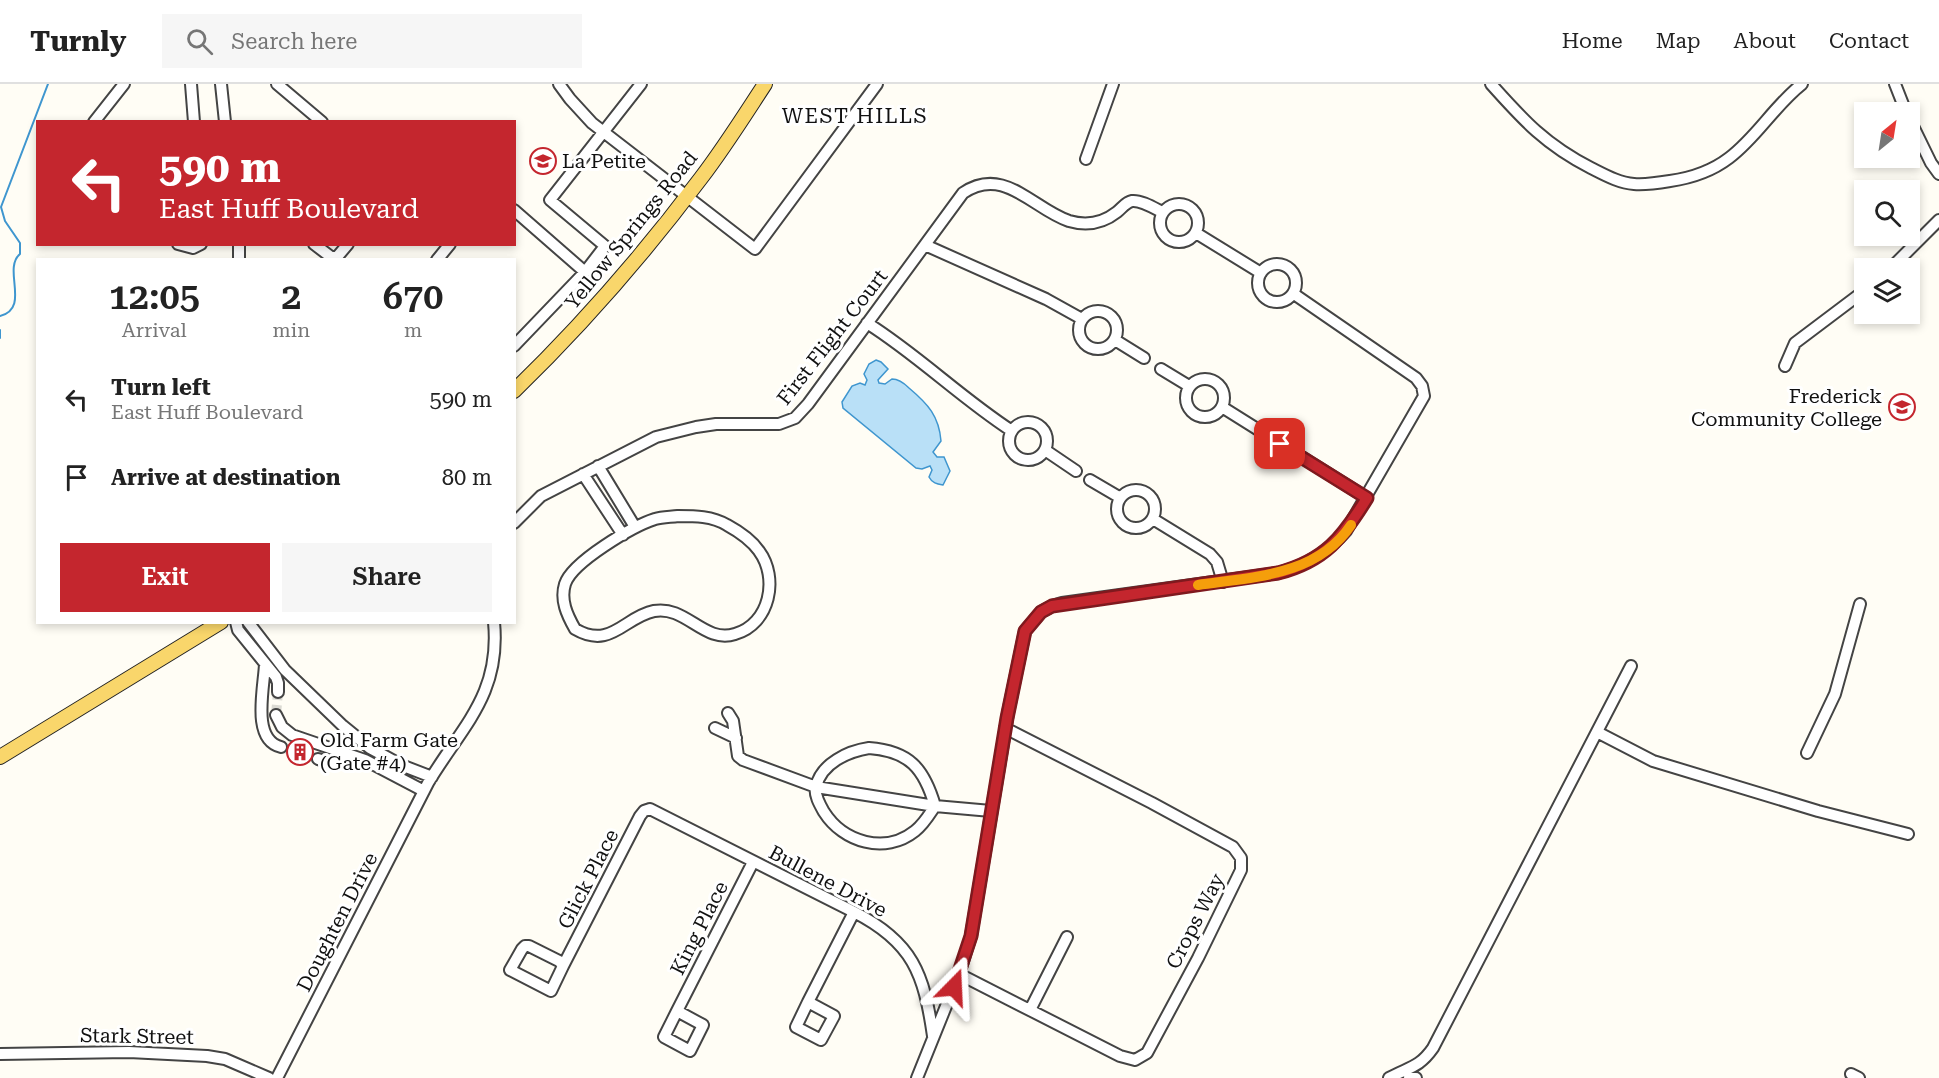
<!DOCTYPE html>
<style>
body{margin:0;font-family:"Roboto Serif",serif;background:#f6f6f6;color:#222;height:100vh;display:flex;flex-direction:column;font-size:22px;white-space:nowrap}
*{box-sizing:border-box;margin:0}
p{font-size:20px;color:#767676}
.icon{flex:none;width:33px;height:33px;fill:none;stroke:currentColor;stroke-width:2;stroke-linecap:round;stroke-linejoin:round}
.map{position:relative;flex:1;overflow:hidden}
.drawer{position:absolute;left:36px;top:174px;width:480px;height:366px;display:flex;flex-direction:column;background:#fff;border-radius:0px;box-shadow:0 3px 9px #0003}
.drawer>*{flex:none}
.hud{position:absolute;left:36px;top:36px;width:480px;height:126px;border-radius:0px;box-shadow:0 3px 9px #0003;background:#c4262e;color:#fff;overflow:hidden}
.needle{width:39px;rotate:30deg}
.fabs{position:absolute;left:1854px;top:18px;display:grid;gap:12px}
.fabs a{display:grid;place-items:center;width:66px;height:66px;border-radius:0px;background:#fff;box-shadow:0 3px 9px #0003;font-size:30px}
.pin{position:absolute;display:grid;place-items:center;width:51px;height:51px;color:#fff;margin:-26px;border-radius:12px;box-shadow:0 3px 9px #0006}
.me{position:absolute;width:66px;margin:-33px;rotate:21deg;stroke-linejoin:round;filter:drop-shadow(0 0 4px #0008)}
.turn{display:flex;align-items:center;gap:21px;height:126px;padding:0 24px;font-size:27px}
.turn .icon{width:78px;height:78px;stroke-width:2.5}
.turn b{display:block;font-size:42px;line-height:51px}
.eta{display:flex;justify-content:space-evenly;align-items:center;height:102px;text-align:center}
.eta b{font-size:36px;font-weight:600;line-height:42px}
.primary-button{display:flex;gap:12px;margin-top:auto;padding:12px 24px}
.primary-button a{flex:1;height:69px;border-radius:0px;background:#c4262e;color:#fff;font-size:24px;font-weight:600;line-height:69px;text-align:center}
.primary-button a+a{background:#f6f6f6;color:#222}
ul{padding:0;list-style:none}
li{display:flex;align-items:center;gap:18px;height:78px;padding:0 24px}
li div{flex:1}
li b{display:block;font-size:22px}
li em{font-style:normal}
header{display:flex;align-items:center;gap:36px;box-sizing:border-box;height:84px;padding:0 30px;background:#fff;border-bottom:2px solid #e0e0e0}
header strong{font-size:28px}
nav{display:flex;gap:33px;margin-inline-start:auto;font-size:21px}
.search{width:420px;height:54px;background:#f6f6f6;display:flex;align-items:center;gap:15px;box-sizing:border-box;padding:0 21px;border-radius:0px;color:#767676;font-size:22px}
.map>svg:first-child{display:block}
</style>
<header>
<strong>Turnly</strong>
<div class="search"><svg class="icon" aria-label="search" viewBox="0 0 24 24"><circle cx="10" cy="10" r="6"/><path d="M15 15l6 6"/></svg>Search here</div>
<nav><a>Home</a><a>Map</a><a>About</a><a>Contact</a></nav>
</header>
<div class="map">
<svg width="1939" height="994" viewBox="0 0 1939 994">
<rect width="100%" height="100%" fill="#fffdf5"/>
<path fill="#b9e0f7" stroke="#3f96cf" stroke-width="1.5" d="M876,276L881,278L888,285L878,296L879,299L885,300L892,295C899,295 904,299 909,304C928,320 939,332 941,357L933,368L937,373H944L950,387L943,401C937,400 932,399 929,393L932,386L930,382L922,385L916,384L843,324L842,318L852,302L860,299L865,301L867,296L864,290L869,280Z"/>
<g fill="none" stroke-linecap="round" stroke-linejoin="round">
<path stroke="#3f96cf" stroke-width="2" d="M0,232C31,224 2,185 20,170V159L5,137L1,123L48,0
M0,246V254"/>
<path stroke="#dbdad3" stroke-width="10" stroke-dasharray="10 5" stroke-linecap="butt" d="M276,631L278,608
M281,663L318,675"/>
<defs>
<path id="minor" d="M191,0L194,38
M221,0L225,38
M277,0L322,38
M559,0L570,15L592,39L755,165L877,0
M1491,0C1524,37 1546,61 1591,84C1605,91 1619,99 1634,100C1646,101 1658,99 1670,97C1691,94 1712,87 1729,74C1757,53 1774,22 1802,0
M1895,0L1906,28
M1910,36L1931,79L1939,90
M94,38L124,0
M1086,75L1113,0
M1160 139a19 19 0 1 1 38 0a19 19 0 1 1-38 0Z
M514,126L585,188
M1196,149L1261,189
M178,160L193,164L201,160
M239,160V176
M314,160L331,173H337L348,160
M925,161L1046,215L1082,235
M437,176L450,160
M1258 199a19 19 0 1 1 38 0a19 19 0 1 1-38 0Z
M1891,184L1939,136
M1079 246a19 19 0 1 1 38 0a19 19 0 1 1-38 0Z
M867,239C918,271 961,314 1012,347
M1115,256L1144,274
M514,262L585,188L605,162L550,116L641,0
M1785,282L1795,259L1864,207
M1161,285L1189,302
M1186 314a19 19 0 1 1 38 0a19 19 0 1 1-38 0Z
M1222,323L1367,414
M1009 357a19 19 0 1 1 38 0a19 19 0 1 1-38 0Z
M1045,366L1076,387
M598,382L635,443
M583,390L623,451
M1090,396L1119,413
M1117 425a19 19 0 1 1 38 0a19 19 0 1 1-38 0Z
M678,432C695,432 712,432 727,441C738,447 752,457 759,467C779,494 770,540 735,550C704,560 686,521 654,527C624,533 611,566 575,545C567,531 560,516 565,500C572,478 633,442 655,435C662,433 671,433 678,432Z
M1153,435L1210,470L1217,478L1223,498
M514,439L541,412L656,353L696,343L716,340H779L795,334L808,320L963,109C1004,81 1033,125 1069,137C1086,142 1103,139 1117,128C1122,124 1126,118 1132,117C1141,116 1154,124 1162,128
M236,538L238,546L276,593L278,599V608
M248,538L285,586L343,642L370,664L401,681L432,693
M265,580C264,604 251,656 281,663
M728,629L733,637L738,672L743,676L816,703L935,722L991,727
M276,631L282,643L292,651L365,676L424,707
M715,644L736,654
M1597,648L1653,677L1818,727L1908,750
M869,664C909,667 924,684 935,722C929,731 924,740 915,747C885,771 843,758 824,728C820,721 814,711 816,703C821,679 849,667 869,664Z
M1807,669L1835,610L1860,520
M318,675L331,679L359,674
M525,862H529L559,877L563,882L551,907L510,886L522,865Z
M563,882L640,732L644,727L650,725L854,828C913,858 924,890 933,952
M959,890L1120,972L1135,976L1147,969L1198,874L1241,786V774L1233,763L1152,719L1005,644
M808,918L834,932L821,956L796,943Z
M808,918L854,828
M1030,926L1067,853
M677,927L753,778
M677,927L703,941L690,967L664,953Z
M0,970L129,968L207,972L225,975L269,994
M1851,990L1859,994
M277,994L428,699C462,642 501,611 494,538
M917,994L959,890L971,852L1008,629L1025,547L1041,528L1052,522L1062,519L1278,489C1305,482 1328,468 1346,447L1424,312L1422,302L1416,294L1294,210
M1389,994C1409,983 1419,984 1433,964L1631,582
M1409,994H1416"/>
<path id="major" d="M514,307C582,241 644,170 701,94C724,64 744,32 765,0
M0,673L221,538"/>
</defs>
<use href="#minor" stroke="#444" stroke-width="14"/>
<use href="#major" stroke="#222" stroke-width="16"/>
<use href="#minor" stroke="#fff" stroke-width="10"/>
<use href="#major" stroke="#f9d66b" stroke-width="14"/>
</g>
<g fill="none" stroke-linecap="round" stroke-linejoin="round">
<defs>
<path id="route" d="M954,903L971,852L1007,634L1025,547L1041,528L1052,522L1278,489C1325,477 1343,453 1367,414L1280,360"/>
</defs>
<use href="#route" stroke="#7f191e" stroke-width="15"/>
<use href="#route" stroke="#c4262e" stroke-width="10"/>
<path stroke="#f59e0b" stroke-width="10" d="M1198,501C1253,493 1317,492 1351,441"/>
</g>
<defs>
<symbol id="school-ring" viewBox="-11 -11 22 22"><circle r="9.5" fill="#fff" stroke="#c4262e" stroke-width="1.5"/><path d="M0-5L7-2L0 1L-7-2ZM-4 1L0 2.5L4 1V4Q0 6-4 4Z" fill="#c4262e"/></symbol>
<symbol id="university-ring" viewBox="-11 -11 22 22"><circle r="9.5" fill="#fff" stroke="#c4262e" stroke-width="1.5"/><path d="M0-5L7-2L0 1L-7-2ZM-4 1L0 2.5L4 1V4Q0 6-4 4Z" fill="#c4262e"/></symbol>
<symbol id="building-ring" viewBox="-11 -11 22 22"><circle r="9.5" fill="#fff" stroke="#c4262e" stroke-width="1.5"/><path d="M-4-6H4V6H1V3H-1V6H-4ZM-2.5-4.3h1.7v1.8h-1.7ZM.8-4.3h1.7v1.8H.8ZM-2.5-1h1.7V.8h-1.7ZM.8-1h1.7V.8H.8Z" fill="#c4262e"/></symbol>
</defs>
<g fill-rule="evenodd">
<use href="#school-ring" x="528" y="62" width="30" height="30"/>
<use href="#university-ring" x="1887" y="308" width="30" height="30"/>
<use href="#building-ring" x="285" y="653" width="30" height="30"/>
</g>
<g text-anchor="middle" dominant-baseline="central" stroke-width="6" stroke-linejoin="round" paint-order="stroke">
<g font-size="20" fill="#111" stroke="#fff" text-anchor="start">
<text x="562" y="77">La Petite</text>
<text x="1882" y="312" text-anchor="end">Frederick<tspan x="1882" dy="23">Community College</tspan></text>
<text x="320" y="656">Old Farm Gate<tspan x="320" dy="23">(Gate #4)</tspan></text>
</g>
<g font-size="20" fill="#111" stroke="#fff">
<text transform="translate(631 146) rotate(-51)">Yellow Springs Road</text>
<text transform="translate(832 253) rotate(-52)">First Flight Court</text>
<text transform="translate(588 795) rotate(-63)">Glick Place</text>
<text transform="translate(828 797) rotate(28)">Bullene Drive</text>
<text transform="translate(1195 837) rotate(-63)">Crops Way</text>
<text transform="translate(337 838) rotate(-63)">Doughten Drive</text>
<text transform="translate(699 844) rotate(-63)">King Place</text>
<text transform="translate(137 952) rotate(1)">Stark Street</text>
</g>
<g font-size="21" letter-spacing="1.5" fill="#111" stroke="#fff">
<text x="855" y="32">WEST HILLS</text>
</g>
</g>
</svg>
<div class="fabs">
<a><svg class="needle" viewBox="-14 -14 28 28"><path d="M0-13l5 13h-10z" fill="#e53935"/><path d="M0 13l5-13h-10z" fill="#767676"/></svg></a>
<a><svg class="icon" aria-label="search" viewBox="0 0 24 24"><circle cx="10" cy="10" r="6"/><path d="M15 15l6 6"/></svg></a>
<a><svg class="icon" aria-label="layers" viewBox="0 0 24 24"><path d="M12 4l9 5-9 5-9-5zM3 14l9 5 9-5"/></svg></a>
</div>
<div class="pin" style="left:1280px;top:360px;background:#d93025"><svg class="icon" aria-label="arrive" viewBox="0 0 24 24"><path d="M6 21V4h12l-3 4 3 4H6"/></svg></div>
<svg class="me" style="left:954px;top:903px" viewBox="-20 -20 40 40"><path d="M0-17L14 15 0 8-14 15z" fill="#c4262e" stroke="#fff" stroke-width="4"/></svg>
<div class="hud">
<div class="turn"><svg class="icon" aria-label="left" viewBox="0 0 24 24"><path d="M17 20v-9H6M10 6l-5 5 5 5"/></svg><div><b>590 m</b>East Huff Boulevard</div></div>
</div>
<section class="drawer">
<div class="eta">
<div><b>12:05</b><p>Arrival</p></div>
<div><b>2</b><p>min</p></div>
<div><b>670</b><p>m</p></div>
</div>
<ul>
<li><svg class="icon" aria-label="left" viewBox="0 0 24 24"><path d="M17 20v-9H6M10 6l-5 5 5 5"/></svg><div><b>Turn left</b><p>East Huff Boulevard</p></div><em>590 m</em></li>
<li><svg class="icon" aria-label="arrive" viewBox="0 0 24 24"><path d="M6 21V4h12l-3 4 3 4H6"/></svg><div><b>Arrive at destination</b></div><em>80 m</em></li>
</ul>
<div class="primary-button"><a>Exit</a><a>Share</a></div>
</section>
</div>
